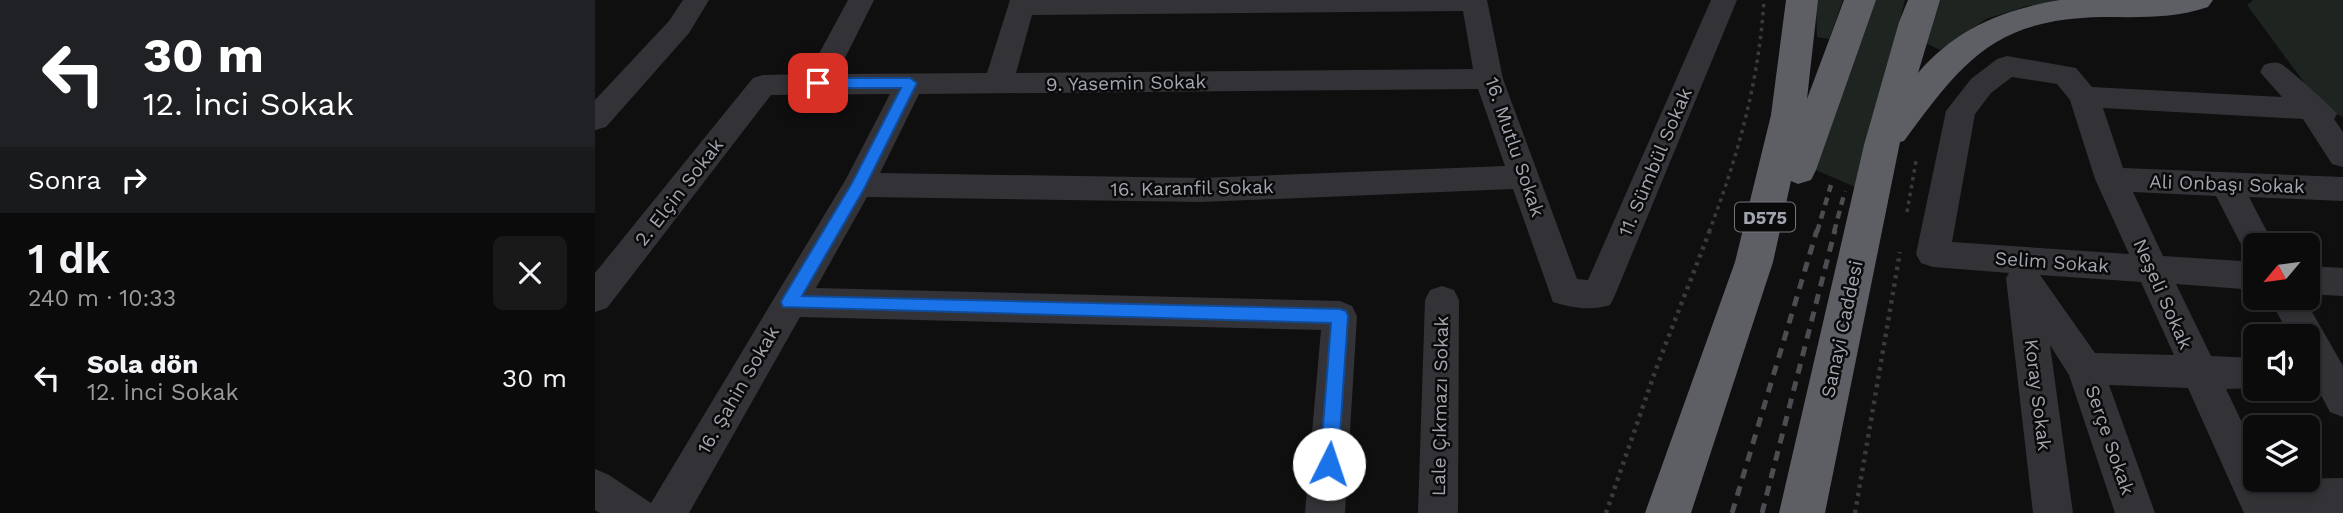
<!DOCTYPE html>
<html lang="tr">
<meta charset="utf-8">
<style>
body{margin:0;font-family:"Work Sans",sans-serif;background:#19191a;color:#f1f3f6;height:100vh;display:flex;flex-direction:column;font-size:26px;white-space:nowrap}
*{box-sizing:border-box;margin:0}
p{font-size:23px;color:#9a9b9d}
.icon{flex:none;width:38px;height:38px;fill:none;stroke:currentColor;stroke-width:2;stroke-linecap:round;stroke-linejoin:round}
.map{position:relative;flex:1;overflow:hidden}
.sheet{display:flex;flex-direction:column;background:#0b0b0c;width:595px}
.sheet>*{flex:none}
.banner{background:#202124;color:#fff;overflow:hidden}
.needle{width:46px;rotate:241deg}
.fabs{position:absolute;left:1648px;top:233px;display:grid;gap:14px}
.fabs a{display:grid;place-items:center;width:77px;height:77px;border-radius:10px;background:#0b0b0c;box-shadow:0 4px 10px #0003,0 0 0 2px #2b2b2d;font-size:35px}
.pin{position:absolute;display:grid;place-items:center;width:60px;height:60px;color:#fff;margin:-30px;border-radius:14px;box-shadow:0 4px 10px #0006}
.me{position:absolute;width:77px;margin:-38px;rotate:4deg;stroke-linejoin:round;filter:drop-shadow(0 0 5px #0008)}
.turn{display:flex;align-items:center;gap:24px;height:147px;padding:0 28px;font-size:32px}
.turn .icon{width:91px;height:91px;stroke-width:2.5}
.turn b{display:block;font-size:49px;line-height:60px}
.then{display:flex;align-items:center;height:66px;padding:0 28px;background:#0003;gap:14px;font-size:26px}
.round{display:grid;place-items:center;flex:none;width:74px;height:74px;border-radius:10px;background:#19191a}
.overview{display:flex;align-items:center;justify-content:space-between;height:119px;padding:0 28px}
h1{font-size:42px;font-weight:600;line-height:52px}
ul{padding:0;list-style:none}
li{display:flex;align-items:center;gap:21px;height:91px;padding:0 28px}
li div{flex:1}
li b{display:block;font-size:26px}
li em{font-style:normal}
main{display:flex;flex:1;min-height:0}
.map>svg:first-child{display:block}
</style>
<main>
<section class="sheet">
<div class="banner">
<div class="turn"><svg class="icon" aria-label="left" viewBox="0 0 24 24"><path d="M17 20v-9H6M10 6l-5 5 5 5"/></svg><div><b>30 m</b>12. İnci Sokak</div></div>
<div class="then">Sonra<svg class="icon" aria-label="right" viewBox="0 0 24 24"><path d="M7 20v-9h11M14 6l5 5-5 5"/></svg></div>
</div>
<div class="overview"><div><h1>1 dk</h1><p>240 m · 10:33</p></div><a class="round"><svg class="icon" aria-label="close" viewBox="0 0 24 24"><path d="M6 6l12 12M18 6L6 18"/></svg></a></div>
<ul>
<li><svg class="icon" aria-label="left" viewBox="0 0 24 24"><path d="M17 20v-9H6M10 6l-5 5 5 5"/></svg><div><b>Sola dön</b><p>12. İnci Sokak</p></div><em>30 m</em></li>
</ul>
</section>
<div class="map">
<svg width="1748" height="513" viewBox="0 0 1748 513">
<rect width="100%" height="100%" fill="#0f0f10"/>
<path fill="#1e241f" d="M1221,0H1248L1234,39L1222,37Z
M1279,0H1310L1260,187L1214,167Z
M1344,0H1522L1432,6L1391,19L1345,50L1331,43Z
M1658,0H1748V117L1727,107L1652,5Z"/>
<g fill="none" stroke-linecap="round" stroke-linejoin="round">
<path stroke="#393a3d" stroke-width="3.5" stroke-dasharray="3.5 4.5" stroke-linecap="butt" d="M1312,212L1321,161
M1114,232C1143,156 1164,81 1169,0"/>
<path stroke="#393a3d" stroke-width="4.5" stroke-dasharray="3.5 5" stroke-linecap="butt" d="M1011,513L1061,369L1115,230
M1260,513L1305,252"/>
<path fill="#333337" fill-rule="evenodd" d="M88,0H114L94,33L11,127L0,130V100L74,21Z
M253,0H279L242,74L392,73L415,0H892L908,79L982,279L993,280L1116,0H1142L1020,295L1015,305C997,311 976,308 958,302L918,189L606,202L272,197L221,288L745,301L757,306L762,316L750,513H710L726,330L205,317L94,513H5L0,510V469L14,475L56,503L251,179L295,94L176,95L12,308L0,312V273L158,78L168,75L213,74ZM868,11L878,69L421,73L437,15ZM883,89L910,166L606,178L285,173L324,94Z
M1412,56L1481,68L1497,87L1687,97L1665,72L1669,65C1675,63 1679,61 1686,64C1692,67 1739,109 1742,114L1739,119L1748,132V167L1737,164L1708,119L1508,108L1528,168L1748,177V201L1654,197L1679,245H1661V257L1651,254L1621,196L1538,192L1568,256L1661,262V290L1581,284L1616,356L1661,358V388H1665L1631,389L1661,452V480L1748,478V513H1649L1593,388L1514,385L1560,513H1520L1474,375L1455,345L1478,513H1438L1411,278L1414,273L1338,267L1326,263L1321,254L1351,111L1376,79L1402,59ZM1417,77L1462,84L1475,100L1500,179L1534,254L1357,242L1380,114L1396,93ZM1445,275L1546,282L1579,355L1500,353Z
M1713,266L1748,268V296L1713,294Z
M847,286L859,290L864,300L863,513H823L830,300L835,290Z
M1674,298H1709L1748,366V417L1735,412L1713,371V336H1695Z"/>
<path fill="#5d5f65" fill-rule="evenodd" d="M1191,0H1223L1212,99L1249,0H1281L1221,170L1216,180L1203,184L1196,181L1178,262L1096,513H1050L1140,262L1176,115Z
M1313,0H1345L1323,73C1360,29 1409,9 1465,0H1618L1613,7C1577,19 1544,17 1507,17C1399,19 1368,61 1309,141L1305,142L1230,513H1184L1269,145L1304,22Z"/>
<path stroke="#4c4d51" stroke-width="4.5" stroke-dasharray="8 6" stroke-linecap="butt" d="M1222,232L1236,185
M1239,232L1250,191"/>
<path stroke="#4c4d51" stroke-width="5" stroke-dasharray="10 8" stroke-linecap="butt" d="M1137,513L1222,230
M1167,513L1240,230"/>
</g>
<path fill="#1a73e8" stroke="#114b97" stroke-width="2" d="M223,78H315L322,83L269,189L207,296L745,309L751,311L753,316L743,464L740,470L734,472L727,470L725,464L736,323L188,307L186,302L188,298L257,183L306,88H223L216,83Z"/>
<g text-anchor="middle" dominant-baseline="central" stroke-width="5" stroke-linejoin="round" paint-order="stroke">
<rect fill="#0a0a0b" stroke="#74767e" stroke-width="2" x="1140" y="202.5" width="60" height="29" rx="5"/>
<g font-size="18" font-weight="bold" fill="#a2a5af">
<text x="1170" y="217">D575</text>
</g>
<g font-size="19" fill="#a2a5af" stroke="#0a0a0b">
<text transform="translate(531 83) rotate(-1)">9. Yasemin Sokak</text>
<text transform="translate(920 147) rotate(71)">16. Mutlu Sokak</text>
<text transform="translate(1060 162) rotate(-67)">11. Sümbül Sokak</text>
<text transform="translate(1632 184) rotate(2)">Ali Onbaşı Sokak</text>
<text transform="translate(597 188) rotate(-1)">16. Karanfil Sokak</text>
<text transform="translate(84 192) rotate(-52)">2. Elçin Sokak</text>
<text transform="translate(1457 262) rotate(4)">Selim Sokak</text>
<text transform="translate(1568 294) rotate(66)">Neşeli Sokak</text>
<text transform="translate(1247 329) rotate(-78)">Sanayi Caddesi</text>
<text transform="translate(143 390) rotate(-60)">16. Şahin Sokak</text>
<text transform="translate(1443 395) rotate(83)">Koray Sokak</text>
<text transform="translate(845 406) rotate(-89)">Lale Çıkmazı Sokak</text>
<text transform="translate(1515 440) rotate(71)">Serçe Sokak</text>
</g>
</g>
</svg>
<div class="fabs">
<a><svg class="needle" viewBox="-14 -14 28 28"><path d="M0-13l5 13h-10z" fill="#e53935"/><path d="M0 13l5-13h-10z" fill="#9a9b9d"/></svg></a>
<a><svg class="icon" aria-label="sound" viewBox="0 0 24 24"><path d="M4 9h4l5-4v14l-5-4H4zM17 9q2 3 0 6"/></svg></a>
<a><svg class="icon" aria-label="layers" viewBox="0 0 24 24"><path d="M12 4l9 5-9 5-9-5zM3 14l9 5 9-5"/></svg></a>
</div>
<div class="pin" style="left:223px;top:83px;background:#d93025"><svg class="icon" aria-label="arrive" viewBox="0 0 24 24"><path d="M6 21V4h12l-3 4 3 4H6"/></svg></div>
<svg class="me" style="left:734px;top:464px" viewBox="-20 -20 40 40"><circle r="19" fill="#fff"/><path d="M0-13L10 11 0 6-10 11z" fill="#1a73e8"/></svg>
</div>
</main>
